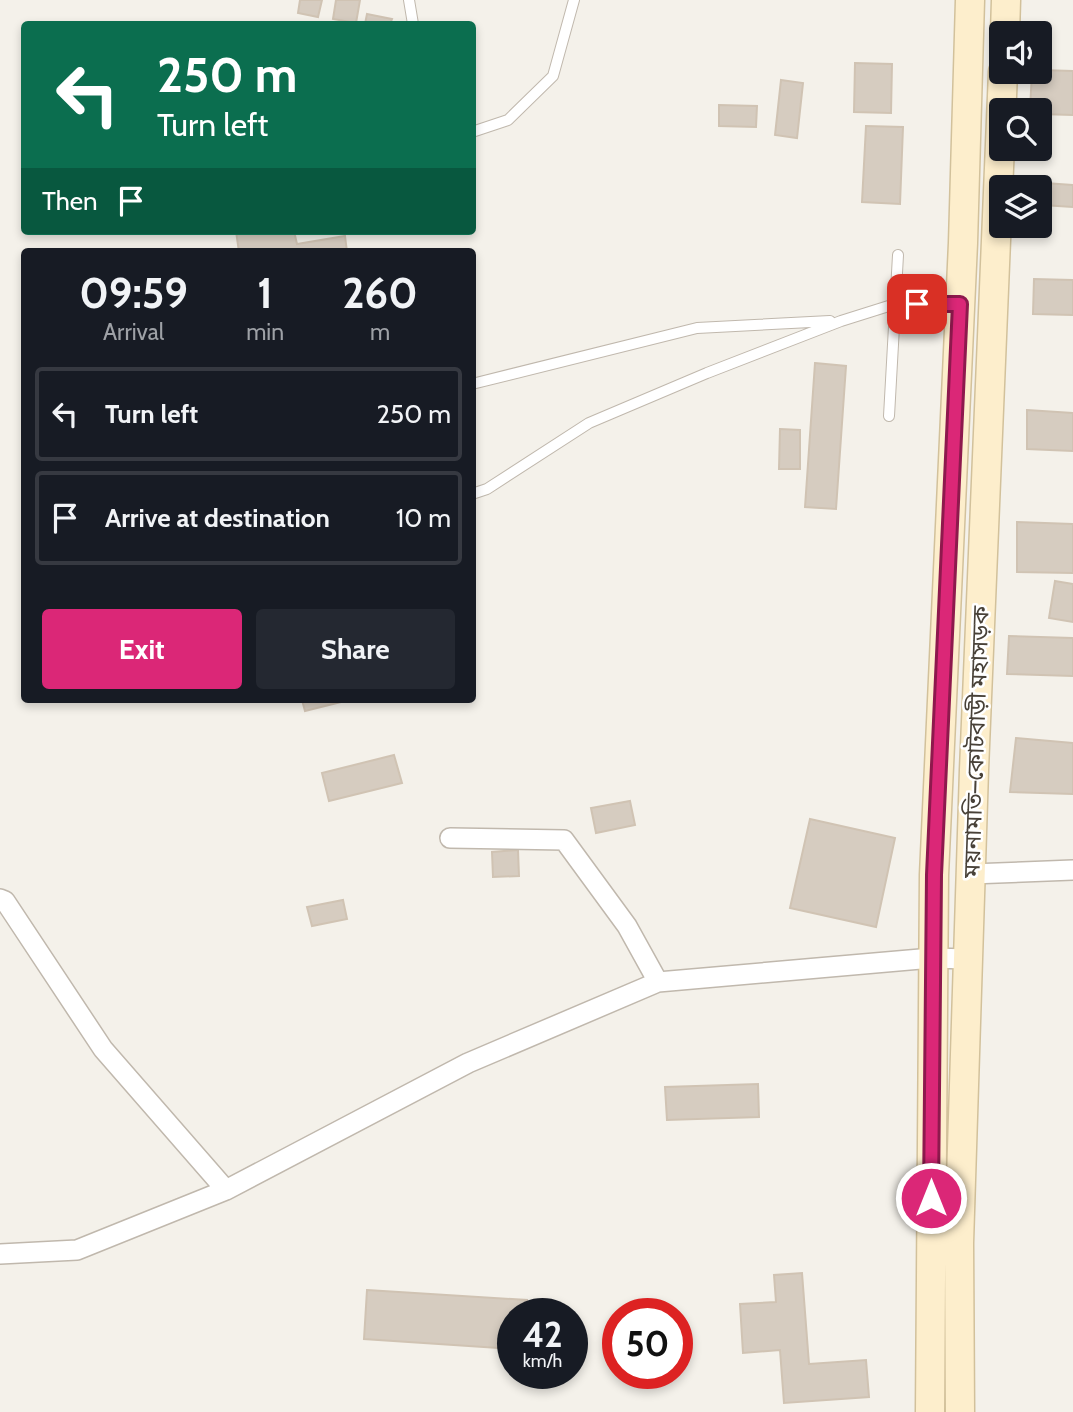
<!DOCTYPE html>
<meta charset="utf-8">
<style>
body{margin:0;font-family:Cabin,"Noto Sans Bengali",sans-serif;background:#242831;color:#f1f3f6;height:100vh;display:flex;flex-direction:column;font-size:26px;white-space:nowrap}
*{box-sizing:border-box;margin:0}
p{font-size:23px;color:#9ea1a6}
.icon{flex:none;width:38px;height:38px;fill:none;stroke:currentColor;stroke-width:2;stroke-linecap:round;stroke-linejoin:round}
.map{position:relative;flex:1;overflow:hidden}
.panel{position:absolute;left:21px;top:248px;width:455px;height:455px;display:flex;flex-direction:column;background:#171b24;border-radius:7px;box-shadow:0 4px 10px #0003}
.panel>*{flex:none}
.banner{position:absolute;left:21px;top:21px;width:455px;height:214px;border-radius:7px;box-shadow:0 4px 10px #0003;background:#0b6e4f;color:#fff;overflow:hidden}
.tools{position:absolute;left:989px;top:21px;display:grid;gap:14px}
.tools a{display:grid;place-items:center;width:63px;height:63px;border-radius:7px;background:#171b24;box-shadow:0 4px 10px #0003;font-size:35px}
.speed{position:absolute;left:497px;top:1298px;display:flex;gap:14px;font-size:35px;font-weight:700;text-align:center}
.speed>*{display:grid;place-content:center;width:91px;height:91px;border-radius:50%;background:#171b24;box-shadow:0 4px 10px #0003;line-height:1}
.speed small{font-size:18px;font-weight:400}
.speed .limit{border:10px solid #d22;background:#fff;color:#111}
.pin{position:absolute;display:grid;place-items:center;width:60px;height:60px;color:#fff;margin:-30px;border-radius:14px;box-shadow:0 4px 10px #0006}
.me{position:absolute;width:77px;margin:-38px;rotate:0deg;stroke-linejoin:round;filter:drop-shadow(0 0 5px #0008)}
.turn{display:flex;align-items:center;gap:24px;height:147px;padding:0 21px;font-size:32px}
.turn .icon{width:91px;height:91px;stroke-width:2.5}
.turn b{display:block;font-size:49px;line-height:60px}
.then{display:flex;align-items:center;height:66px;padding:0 21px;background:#0003;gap:14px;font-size:26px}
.eta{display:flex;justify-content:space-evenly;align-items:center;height:119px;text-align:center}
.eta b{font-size:42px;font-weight:700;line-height:49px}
.action{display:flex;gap:14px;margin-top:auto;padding:14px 21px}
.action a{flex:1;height:80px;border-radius:7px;background:#db2777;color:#fff;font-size:28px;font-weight:700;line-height:80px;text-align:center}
.action a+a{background:#242831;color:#f1f3f6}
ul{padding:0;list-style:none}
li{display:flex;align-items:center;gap:21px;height:94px;margin:0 14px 10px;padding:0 7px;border:4px solid #363941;border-radius:7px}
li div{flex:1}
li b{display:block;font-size:26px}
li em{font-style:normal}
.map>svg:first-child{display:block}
</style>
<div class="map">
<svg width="1073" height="1412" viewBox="0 0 1073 1412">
<rect width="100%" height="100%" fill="#f4f1ea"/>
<path fill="#d6ccc0" stroke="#d0c3b3" stroke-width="2" d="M300,0H322L318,17L298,13Z
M336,0H360L356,23L333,19Z
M367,14L392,19L390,24H365Z
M855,63L892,64L891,113L854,112Z
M1040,70L1073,71V115L1040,114V110H1030L1032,72H1040Z
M781,80L803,83L797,138L775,135Z
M719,105L757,106L756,127L719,126Z
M866,126L903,127L900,204L862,202Z
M1045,183L1073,185V207L1043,205Z
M236,231H294L297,244L345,236L347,252H239Z
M1034,279L1073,280V315L1033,314Z
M815,363L846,366L836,509L805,507Z
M1027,410L1073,413V451L1027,449Z
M780,429L800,430V469H779Z
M1017,522L1073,524V573L1017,572Z
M1055,581L1073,584V622L1049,618Z
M1009,636L1073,638V676L1007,674Z
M302,700H349L305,711Z
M1016,738L1073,743V794L1010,792Z
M394,755L402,783L329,801L322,773Z
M630,801L635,825L596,833L591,808Z
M810,819L895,838L876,927L790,908Z
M518,850L519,876L493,877L492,852Z
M343,900L347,919L312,926L307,907Z
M758,1084L759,1117L667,1120L665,1087Z
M802,1273L809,1364L866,1360L869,1397L784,1403L780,1350L743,1353L740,1304L776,1302L774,1275Z
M367,1290L527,1300L526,1314H513V1349L364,1339Z"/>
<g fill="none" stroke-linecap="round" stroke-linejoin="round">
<defs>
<path id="lane" d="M409,0L413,24
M472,132L508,120L553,76L574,0
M472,384L697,328L830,321
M889,416L898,255
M472,494L487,489L589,423L707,373L841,321L895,304H959"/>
<path id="street" d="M450,838L564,840L627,926L658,982
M971,874L1073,870
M0,899L5,901L103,1049L226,1190
M0,1254L77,1250L226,1190L468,1063L658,982L932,958L968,959"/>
<path id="secondary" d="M1005,33L1006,0
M930,1412L934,875L963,243L970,0
M960,1412L959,1243L974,770L1003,72"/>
</defs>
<use href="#lane" stroke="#c0b8ad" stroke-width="12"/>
<use href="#street" stroke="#c0b8ad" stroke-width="22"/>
<use href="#secondary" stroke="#d2c19b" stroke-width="31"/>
<use href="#lane" stroke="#fff" stroke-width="10"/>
<use href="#street" stroke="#fff" stroke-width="19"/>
<use href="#secondary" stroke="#fdeecc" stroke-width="28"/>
</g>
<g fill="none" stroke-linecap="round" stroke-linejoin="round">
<defs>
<path id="route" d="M917,304H960L934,875L931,1198"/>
</defs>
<use href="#route" stroke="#8e194d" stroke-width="18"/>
<use href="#route" stroke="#db2777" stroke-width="12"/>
</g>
<g text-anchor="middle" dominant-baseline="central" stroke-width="5" stroke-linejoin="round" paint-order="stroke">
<g font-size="23" fill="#484138" stroke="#fff">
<text transform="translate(976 742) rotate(-88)">ময়নামতি–কোটবাড়ী মহাসড়ক</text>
</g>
</g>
</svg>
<div class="tools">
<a><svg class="icon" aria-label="sound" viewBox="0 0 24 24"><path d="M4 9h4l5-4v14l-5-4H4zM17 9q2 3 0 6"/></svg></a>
<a><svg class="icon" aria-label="search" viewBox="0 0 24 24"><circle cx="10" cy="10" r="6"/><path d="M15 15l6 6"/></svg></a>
<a><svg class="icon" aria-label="layers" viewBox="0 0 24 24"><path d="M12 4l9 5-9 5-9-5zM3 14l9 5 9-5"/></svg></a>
</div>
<div class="speed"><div>42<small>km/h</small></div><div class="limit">50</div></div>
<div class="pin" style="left:917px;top:304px;background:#d93025"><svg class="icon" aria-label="arrive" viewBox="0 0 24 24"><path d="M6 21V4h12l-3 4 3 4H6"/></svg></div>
<svg class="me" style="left:931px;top:1198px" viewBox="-20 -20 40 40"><circle r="17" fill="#db2777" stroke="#fff" stroke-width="3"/><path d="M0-11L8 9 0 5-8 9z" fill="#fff"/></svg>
<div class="banner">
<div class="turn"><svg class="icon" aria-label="left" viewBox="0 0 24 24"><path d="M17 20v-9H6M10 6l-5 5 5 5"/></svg><div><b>250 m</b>Turn left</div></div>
<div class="then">Then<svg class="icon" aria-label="arrive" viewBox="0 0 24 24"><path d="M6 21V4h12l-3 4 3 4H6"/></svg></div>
</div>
<section class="panel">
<div class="eta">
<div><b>09:59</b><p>Arrival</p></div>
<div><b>1</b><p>min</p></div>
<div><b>260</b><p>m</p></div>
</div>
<ul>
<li><svg class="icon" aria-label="left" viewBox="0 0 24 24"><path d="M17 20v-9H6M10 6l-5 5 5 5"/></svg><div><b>Turn left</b></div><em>250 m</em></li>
<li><svg class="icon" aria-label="arrive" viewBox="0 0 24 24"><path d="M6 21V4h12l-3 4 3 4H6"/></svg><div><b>Arrive at destination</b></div><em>10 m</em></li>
</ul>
<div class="action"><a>Exit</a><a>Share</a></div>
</section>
</div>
